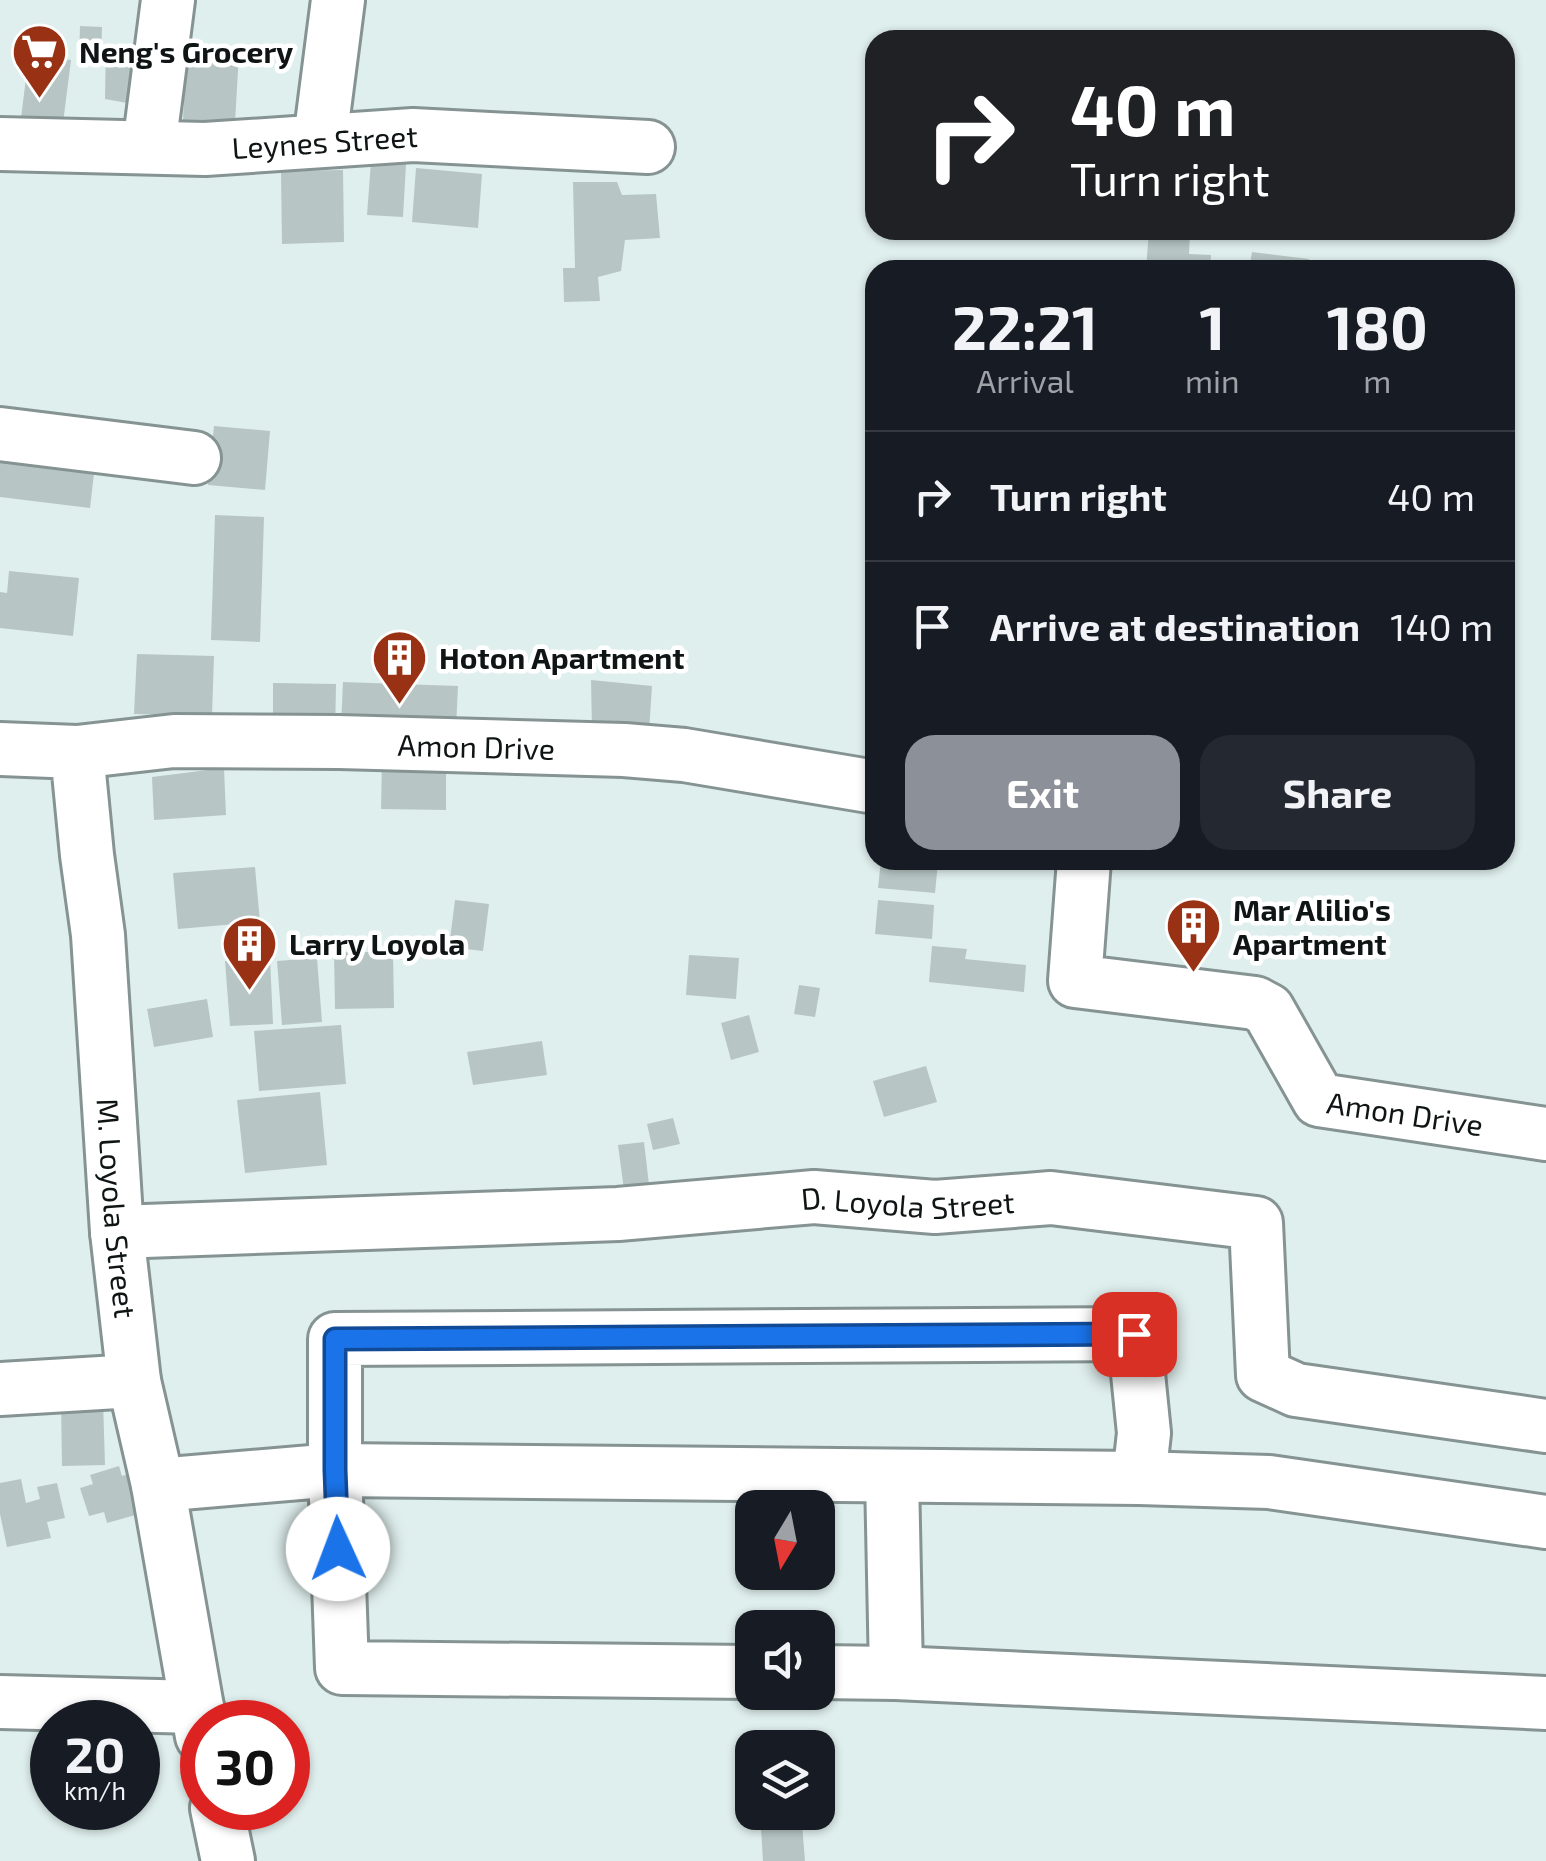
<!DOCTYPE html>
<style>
body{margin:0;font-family:"Exo 2",sans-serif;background:#242831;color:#f1f3f6;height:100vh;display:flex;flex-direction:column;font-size:38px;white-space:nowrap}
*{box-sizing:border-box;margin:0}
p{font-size:32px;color:#9ea1a6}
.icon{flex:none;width:55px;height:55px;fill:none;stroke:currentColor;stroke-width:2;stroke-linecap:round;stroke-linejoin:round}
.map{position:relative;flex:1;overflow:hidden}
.drawer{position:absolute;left:865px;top:260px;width:650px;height:610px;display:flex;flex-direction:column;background:#171b24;border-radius:30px;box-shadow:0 2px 8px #0004}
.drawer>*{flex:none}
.banner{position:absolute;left:865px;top:30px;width:650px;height:210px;border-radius:30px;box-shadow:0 2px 8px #0004;background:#202124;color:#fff;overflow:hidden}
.needle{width:65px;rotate:190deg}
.fabs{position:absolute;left:735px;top:1490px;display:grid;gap:20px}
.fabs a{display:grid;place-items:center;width:100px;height:100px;border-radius:20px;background:#171b24;box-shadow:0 2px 8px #0004;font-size:50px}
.speed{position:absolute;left:30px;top:1700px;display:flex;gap:20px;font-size:50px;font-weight:700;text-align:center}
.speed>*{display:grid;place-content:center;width:130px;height:130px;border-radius:50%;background:#171b24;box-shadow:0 2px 8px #0004;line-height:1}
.speed small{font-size:25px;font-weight:400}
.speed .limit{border:15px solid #d22;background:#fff;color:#111}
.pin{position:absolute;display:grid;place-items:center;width:85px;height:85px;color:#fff;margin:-42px;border-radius:20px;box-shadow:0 5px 15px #0006}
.me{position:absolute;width:110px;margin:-55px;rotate:358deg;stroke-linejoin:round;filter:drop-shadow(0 0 8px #0008)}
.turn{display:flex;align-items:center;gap:35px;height:210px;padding:0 40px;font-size:45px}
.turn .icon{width:130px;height:130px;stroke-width:2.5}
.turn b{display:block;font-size:70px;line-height:85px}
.eta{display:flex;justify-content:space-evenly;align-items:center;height:170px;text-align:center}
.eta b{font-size:60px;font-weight:700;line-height:70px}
.cta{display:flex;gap:20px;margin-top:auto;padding:20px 40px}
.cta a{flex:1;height:115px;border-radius:30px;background:#8c9099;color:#fff;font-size:40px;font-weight:700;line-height:115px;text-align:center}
.cta a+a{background:#242831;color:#f1f3f6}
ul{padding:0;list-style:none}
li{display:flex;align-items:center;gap:30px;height:130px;padding:0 40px;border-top:2px solid #363941}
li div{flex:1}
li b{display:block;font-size:38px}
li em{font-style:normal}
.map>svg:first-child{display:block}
</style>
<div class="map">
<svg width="1546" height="1861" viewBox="0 0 1546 1861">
<rect width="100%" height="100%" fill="#dfefed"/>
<path fill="#b7c6c4" d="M80,26L102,27L101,61L79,60Z
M106,45L142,51L144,106L105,99Z
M186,50L239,53L235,123L183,120Z
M29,54L71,60L63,123L21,118Z
M371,162L406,164L403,217L367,215Z
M416,168L482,174L478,228L412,222Z
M343,170L344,242L282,244L281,171Z
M573,182H617L622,195L656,194L660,238L625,240L621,271L598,277L600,301L564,302L563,268H575Z
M1149,230H1190L1189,254L1211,255L1210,270H1146Z
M1252,252L1309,259L1307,270H1249Z
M214,426L270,431L265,490L208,485Z
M0,445L96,456L90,508L0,497Z
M215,515L264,517L260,642L211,640Z
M9,571L79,578L73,636L0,628V592L7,593Z
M137,654L214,656L212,716L134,714Z
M591,680L652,686L649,732L592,730Z
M343,682L458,686L456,728L341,726Z
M273,683L336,684L335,737L273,736Z
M382,760L446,761V810L381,809Z
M224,768L226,815L154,820L152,777Z
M881,860L938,862L935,893L878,888Z
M255,867L260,922L178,929L173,873Z
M455,900L489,904L483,951L449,947Z
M878,900L934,905L932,939L875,934Z
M932,946L967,949L965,959L1026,965L1024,992L929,982Z
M334,952H393L394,1008L335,1009Z
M689,955L739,958L736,999L686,995Z
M270,958L273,1024L230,1026L225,961Z
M317,958L322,1022L282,1025L277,961Z
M799,985L820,988L815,1017L794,1014Z
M207,999L213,1037L154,1047L147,1009Z
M749,1015L759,1052L731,1060L721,1023Z
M341,1025L346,1084L259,1091L254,1031Z
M542,1041L547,1075L473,1085L467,1052Z
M926,1066L937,1102L884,1117L873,1081Z
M320,1092L327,1165L245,1173L237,1100Z
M673,1118L680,1144L653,1150L647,1124Z
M644,1142L651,1202L626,1205L618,1145Z
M103,1401L105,1465L62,1466L61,1402Z
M119,1466L122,1476L134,1472L139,1514L107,1523L104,1512L89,1516L80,1488L93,1484L90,1475Z
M21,1479L26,1503L40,1499L37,1487L57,1483L65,1518L47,1522L51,1538L7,1547L0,1514V1483Z
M760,1812H801L805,1861H763Z"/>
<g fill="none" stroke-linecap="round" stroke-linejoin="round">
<defs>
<g id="minor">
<path d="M320,140L338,0"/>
<path id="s1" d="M0,144L205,149L413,135L648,147"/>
<path d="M149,147L168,0"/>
<path d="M0,434L194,458"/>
<path id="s2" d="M0,749L77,752L87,855L98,935L117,1232L134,1381L158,1485L202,1736"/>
<path id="s3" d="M77,752L174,741L339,742L624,750L684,755L875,787"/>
<path id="s4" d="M1084,860L1075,981L1255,1003L1268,1010L1319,1100L1546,1134"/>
<path id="s5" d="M117,1232L618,1214L814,1197L935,1207L1051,1198L1256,1223L1263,1375L1296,1390L1546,1426"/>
<path d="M0,1389L134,1381"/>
<path d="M892,1476L896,1673"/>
<path d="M158,1485L335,1470L1139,1478L1269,1482L1546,1522"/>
<path d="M752,1672L342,1668L335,1470V1339L1134,1334L1144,1433L1139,1478"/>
<path d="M818,1672L896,1673L1546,1703"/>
<path d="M0,1702L197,1707"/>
<path d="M217,1808L228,1861"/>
</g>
</defs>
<use href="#minor" stroke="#859492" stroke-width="58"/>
<use href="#minor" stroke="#fff" stroke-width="52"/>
</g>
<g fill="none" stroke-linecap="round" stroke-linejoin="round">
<defs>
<path id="route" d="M338,1549L335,1470V1339L1134,1334"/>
</defs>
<use href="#route" stroke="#114b97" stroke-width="25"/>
<use href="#route" stroke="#1a73e8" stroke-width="18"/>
</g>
<defs>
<symbol id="supermarket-pin" viewBox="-11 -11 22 30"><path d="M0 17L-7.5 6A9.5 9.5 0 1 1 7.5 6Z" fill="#993214" stroke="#fff"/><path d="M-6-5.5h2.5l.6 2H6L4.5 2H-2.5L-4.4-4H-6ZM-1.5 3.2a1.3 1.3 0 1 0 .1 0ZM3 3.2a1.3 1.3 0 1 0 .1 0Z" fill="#fff"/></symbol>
<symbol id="building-pin" viewBox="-11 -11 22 30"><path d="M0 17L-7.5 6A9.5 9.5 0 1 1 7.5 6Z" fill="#993214" stroke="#fff"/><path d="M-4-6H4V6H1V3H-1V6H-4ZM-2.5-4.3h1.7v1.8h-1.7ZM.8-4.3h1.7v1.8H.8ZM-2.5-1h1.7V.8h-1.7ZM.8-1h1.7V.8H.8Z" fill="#fff"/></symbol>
</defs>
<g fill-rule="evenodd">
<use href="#supermarket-pin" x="8" y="20" width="63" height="86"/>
<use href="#building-pin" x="368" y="626" width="63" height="86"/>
<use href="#building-pin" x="1162" y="894" width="63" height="86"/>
<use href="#building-pin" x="218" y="912" width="63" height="86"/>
</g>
<g text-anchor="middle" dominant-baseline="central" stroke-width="9" stroke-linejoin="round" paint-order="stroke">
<g font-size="30" font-weight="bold" fill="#0f1414" stroke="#fff" text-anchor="start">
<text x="79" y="51">Neng's Grocery</text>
<text x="439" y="657">Hoton Apartment</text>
<text x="1233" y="909">Mar Alilio's<tspan x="1233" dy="34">Apartment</tspan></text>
<text x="289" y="943">Larry Loyola</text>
</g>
<g font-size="30" fill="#0f1414" stroke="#fff">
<text stroke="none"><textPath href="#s1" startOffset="325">Leynes Street</textPath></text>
<text stroke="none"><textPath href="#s3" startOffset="400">Amon Drive</textPath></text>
<text stroke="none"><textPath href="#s4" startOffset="508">Amon Drive</textPath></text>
<text stroke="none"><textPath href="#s5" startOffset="792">D. Loyola Street</textPath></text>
<text stroke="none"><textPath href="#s2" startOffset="535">M. Loyola Street</textPath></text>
</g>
</g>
</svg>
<div class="fabs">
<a><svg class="needle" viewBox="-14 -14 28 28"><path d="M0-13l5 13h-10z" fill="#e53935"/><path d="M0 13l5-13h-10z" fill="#9ea1a6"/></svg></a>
<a><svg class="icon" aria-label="sound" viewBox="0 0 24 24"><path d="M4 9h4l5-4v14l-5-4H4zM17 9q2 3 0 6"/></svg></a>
<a><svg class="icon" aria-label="layers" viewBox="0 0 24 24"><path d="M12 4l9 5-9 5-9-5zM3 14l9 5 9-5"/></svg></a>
</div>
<div class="speed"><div>20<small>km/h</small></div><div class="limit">30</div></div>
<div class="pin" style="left:1134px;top:1334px;background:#d93025"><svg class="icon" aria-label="arrive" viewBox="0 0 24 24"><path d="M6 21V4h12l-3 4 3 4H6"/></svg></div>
<svg class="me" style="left:338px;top:1549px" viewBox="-20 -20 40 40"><circle r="19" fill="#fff"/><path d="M0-13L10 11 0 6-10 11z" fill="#1a73e8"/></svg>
<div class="banner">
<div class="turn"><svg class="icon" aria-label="right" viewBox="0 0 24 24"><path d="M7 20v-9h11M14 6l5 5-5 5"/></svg><div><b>40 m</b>Turn right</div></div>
</div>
<section class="drawer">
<div class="eta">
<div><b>22:21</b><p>Arrival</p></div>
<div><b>1</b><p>min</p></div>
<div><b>180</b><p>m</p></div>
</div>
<ul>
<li><svg class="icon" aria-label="right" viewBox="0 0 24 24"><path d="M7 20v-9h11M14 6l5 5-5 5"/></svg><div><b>Turn right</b></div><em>40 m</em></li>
<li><svg class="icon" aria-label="arrive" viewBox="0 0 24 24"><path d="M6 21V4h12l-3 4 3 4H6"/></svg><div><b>Arrive at destination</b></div><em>140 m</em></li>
</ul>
<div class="cta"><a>Exit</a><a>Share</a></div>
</section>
</div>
